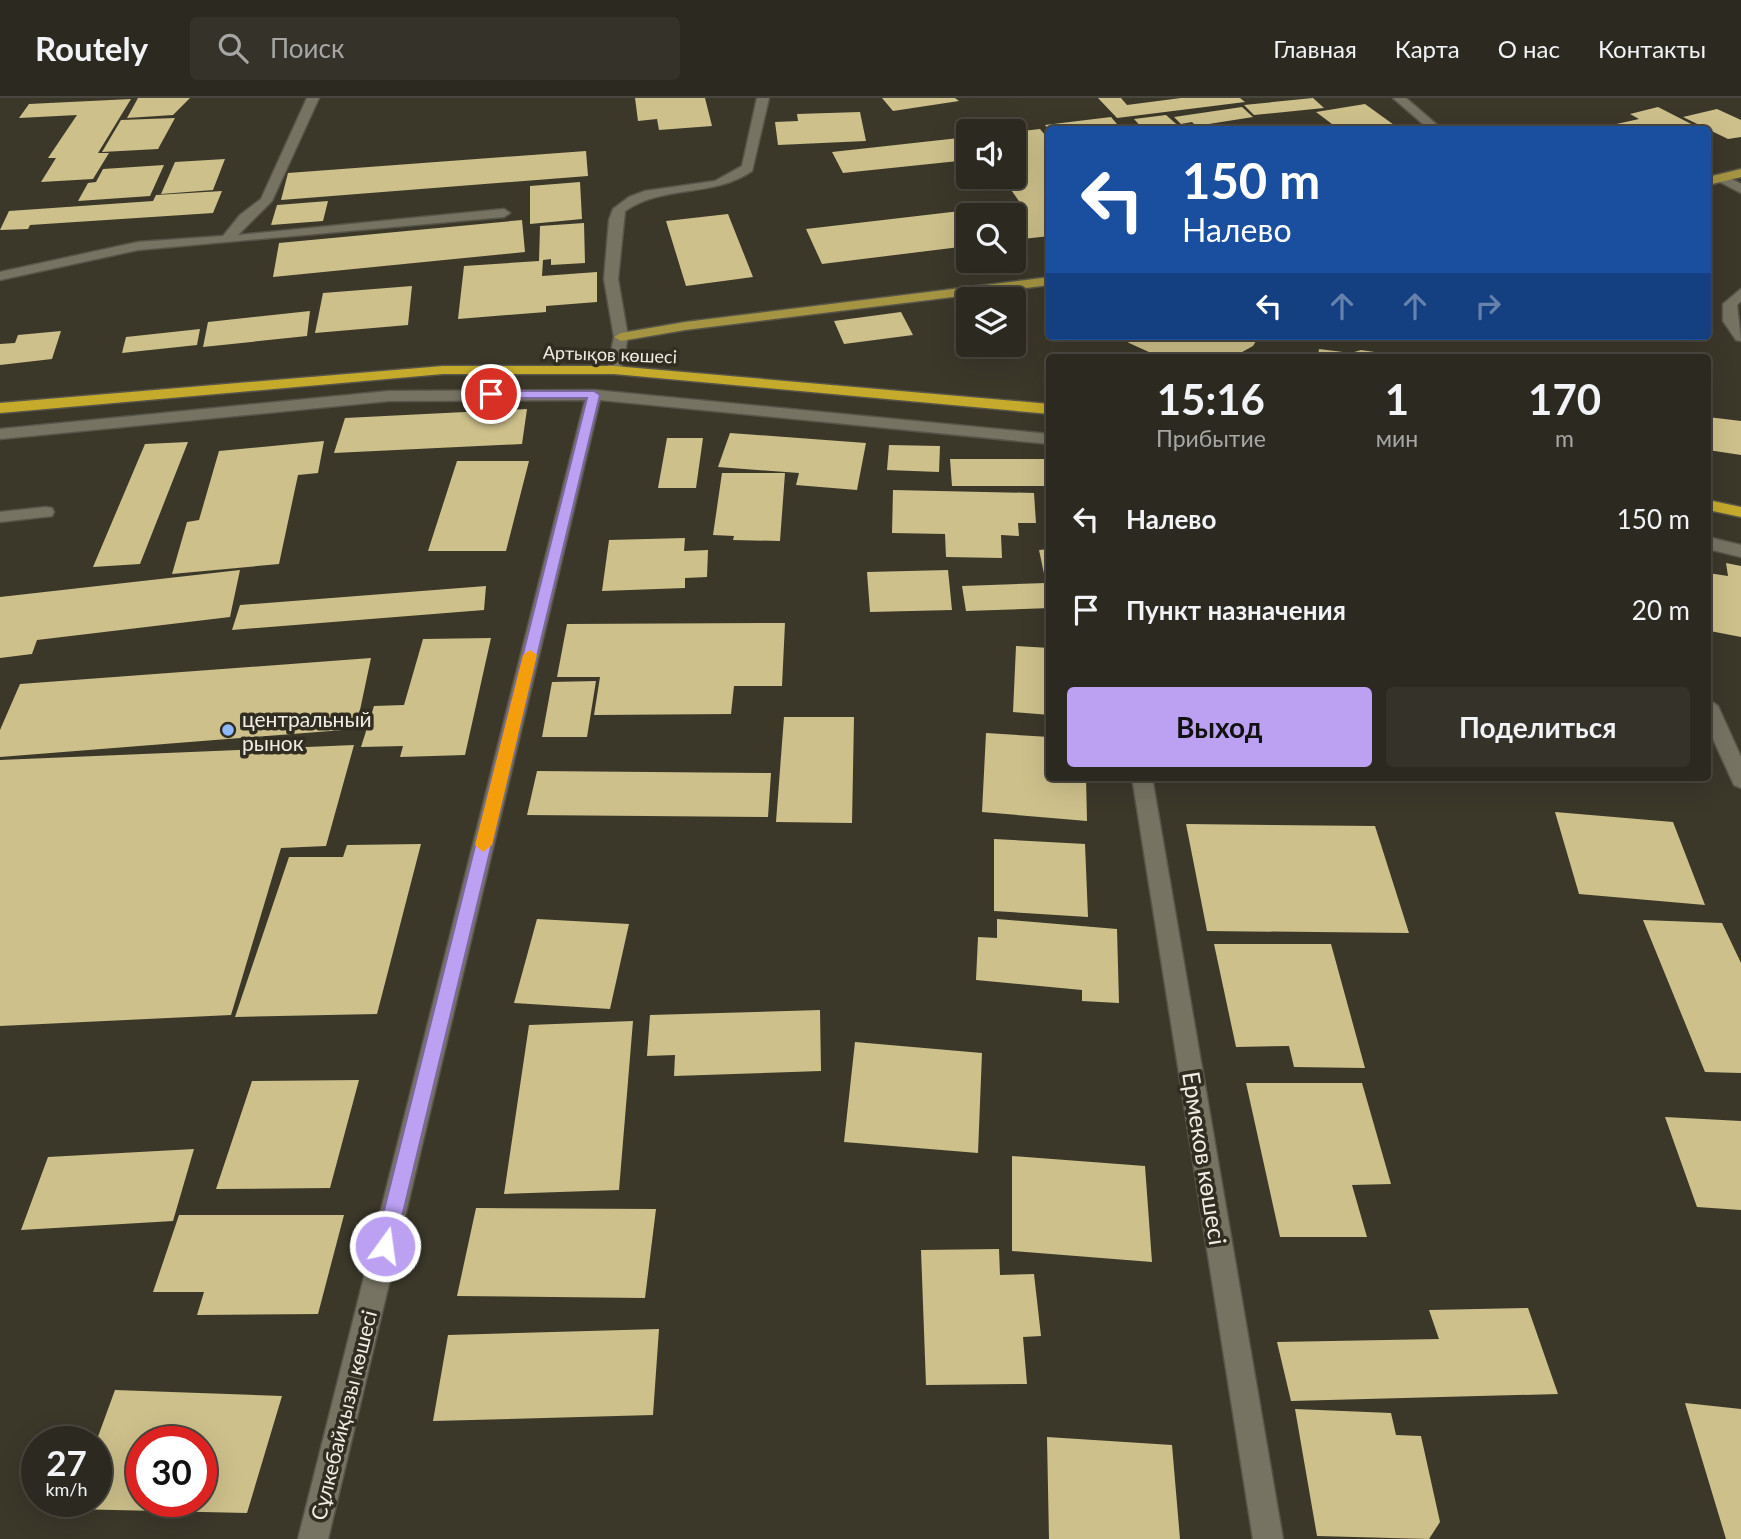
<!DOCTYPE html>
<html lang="ru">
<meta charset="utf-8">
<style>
body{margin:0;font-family:Lato,sans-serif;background:#343229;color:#f1f3f6;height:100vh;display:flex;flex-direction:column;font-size:26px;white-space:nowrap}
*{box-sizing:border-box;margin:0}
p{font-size:23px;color:#a6a7a5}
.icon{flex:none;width:38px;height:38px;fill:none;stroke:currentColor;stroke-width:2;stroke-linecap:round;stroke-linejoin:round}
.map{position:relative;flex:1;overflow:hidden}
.panel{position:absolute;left:1046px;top:256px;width:665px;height:427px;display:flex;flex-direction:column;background:#2c2a20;border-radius:7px;box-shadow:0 7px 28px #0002,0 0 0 2px #48463e}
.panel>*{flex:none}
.banner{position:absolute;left:1046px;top:28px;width:665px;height:214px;border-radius:7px;box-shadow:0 7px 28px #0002,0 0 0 2px #48463e;background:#1a4fa0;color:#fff;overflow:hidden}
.buttons{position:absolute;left:956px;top:21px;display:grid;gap:14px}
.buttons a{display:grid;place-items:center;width:70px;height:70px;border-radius:7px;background:#2c2a20;box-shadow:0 7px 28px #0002,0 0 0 2px #48463e;font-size:35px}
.speed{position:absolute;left:21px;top:1328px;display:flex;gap:14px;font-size:35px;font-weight:700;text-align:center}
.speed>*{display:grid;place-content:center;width:91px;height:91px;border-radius:50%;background:#2c2a20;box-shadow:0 7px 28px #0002,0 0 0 2px #48463e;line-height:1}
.speed small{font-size:18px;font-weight:400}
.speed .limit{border:10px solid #d22;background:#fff;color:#111}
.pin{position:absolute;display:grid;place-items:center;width:60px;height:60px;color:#fff;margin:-30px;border:4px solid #fff;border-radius:50%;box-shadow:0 2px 7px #0007}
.me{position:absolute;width:77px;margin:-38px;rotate:14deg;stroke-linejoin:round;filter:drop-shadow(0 0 5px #0008)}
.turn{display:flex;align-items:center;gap:24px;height:147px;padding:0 21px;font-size:32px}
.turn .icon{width:91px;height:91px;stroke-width:2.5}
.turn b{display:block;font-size:49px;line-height:60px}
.lanes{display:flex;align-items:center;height:66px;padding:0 21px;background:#0003;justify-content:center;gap:35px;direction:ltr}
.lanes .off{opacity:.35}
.eta{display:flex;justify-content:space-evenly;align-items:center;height:119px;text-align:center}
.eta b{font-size:42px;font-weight:700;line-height:49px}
.button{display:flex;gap:14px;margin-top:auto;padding:14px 21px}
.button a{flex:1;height:80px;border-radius:7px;background:#bca0f2;color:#111;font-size:28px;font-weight:700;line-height:80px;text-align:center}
.button a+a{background:#343229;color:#f1f3f6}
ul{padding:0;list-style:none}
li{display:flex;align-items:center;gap:21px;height:91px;padding:0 21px}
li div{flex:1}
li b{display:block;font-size:26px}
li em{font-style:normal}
header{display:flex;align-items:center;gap:42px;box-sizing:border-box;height:98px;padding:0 35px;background:#2c2a20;border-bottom:2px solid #48463e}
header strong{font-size:33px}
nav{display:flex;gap:38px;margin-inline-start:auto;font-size:24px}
.search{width:490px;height:63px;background:#343229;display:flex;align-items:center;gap:18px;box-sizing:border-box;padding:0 24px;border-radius:7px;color:#a6a7a5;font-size:26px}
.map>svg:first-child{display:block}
</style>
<header>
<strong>Routely</strong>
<div class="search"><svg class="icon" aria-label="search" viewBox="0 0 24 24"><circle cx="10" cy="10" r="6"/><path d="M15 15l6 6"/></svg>Поиск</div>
<nav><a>Главная</a><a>Карта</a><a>О нас</a><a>Контакты</a></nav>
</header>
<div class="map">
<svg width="1741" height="1441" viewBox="0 0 1741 1441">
<rect width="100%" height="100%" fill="#3b382a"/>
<path fill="#cdc08b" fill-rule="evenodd" d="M138,0H190L173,17L127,20Z
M635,0H705L712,28L659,32L657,21L638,23Z
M882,0H955L959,3L893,13Z
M1098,0H1121L1127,7L1181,0H1240L1245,4L1117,20Z
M1313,0L1324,10L1254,17L1244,7Z
M131,1L98,55H109L93,81L41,84L56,60H48L77,17L19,20L29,6Z
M1365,6L1401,32H1340L1316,14Z
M1242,9L1253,19L1196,28L1192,24L1181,26L1174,19Z
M1658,9L1703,32H1619L1612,27L1639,21L1630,16Z
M1717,11L1741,22V39L1728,41L1683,19Z
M860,14L866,43L778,47L775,24L798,23L797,16Z
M1166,17L1183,32H1144L1134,21Z
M1111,19L1122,32H1049L1045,27Z
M175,20L158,51L102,54L121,22Z
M1040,31L1050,43V138L1013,142V117H968V148L822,166L806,131L1021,106L1002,79H1013V34Z
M968,39V62L843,75L832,54Z
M586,53L588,78L281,102L288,75Z
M225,61L213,92L161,96L175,64Z
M164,67L150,98L78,103L88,85L96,84L103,71Z
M580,84L582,121L530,126V88Z
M222,93L213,115L30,127L28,131L0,132L9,113L153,103L156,97Z
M328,103L323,123L271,127L277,107Z
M728,116L753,179L686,188L666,123Z
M522,122L525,154L273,179L279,145Z
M584,125L585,165L551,167V161L543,162L542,178L597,174V204L546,208V214L458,221L464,168L539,163L540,128Z
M412,188L408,227L315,235L323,195Z
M310,213L307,238L203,249L208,224Z
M901,214L913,237L844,246L834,223Z
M200,231L197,247L122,255L126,239Z
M61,233L52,261L0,267V246L15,245L18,237Z
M1121,238H1259L1253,248L1233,259H1160L1129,245Z
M1319,251L1351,255L1361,252L1409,259H1318Z
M527,311L522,346L334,355L345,320Z
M1708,319L1741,323V357L1708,352Z
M730,335L866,345L857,392L796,387L799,375L718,369Z
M667,340H703L696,390H658Z
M324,343L318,375L298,377L279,466L172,476L187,424L199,422L219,353Z
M188,344L140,466L93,469L145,346Z
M889,347L940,348L939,374L887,372Z
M950,361H1050V388H952Z
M457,363H529L506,453H428Z
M722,375H785L780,443L733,442L734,438L713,437Z
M893,392L1034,395L1036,425H1018L1019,438L1001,437L1002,460L946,459L945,436L892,435Z
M685,440L684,453L708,452L707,479L685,480V490L602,493L609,442Z
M1050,451V510L966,513L962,488L1046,485L1039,452Z
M1726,465L1741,468V539L1710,533L1708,475L1728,478Z
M240,472L230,519L37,542L32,556L0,560V499Z
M948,472L952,512L870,514L867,474Z
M486,488L484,512L232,532L240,507Z
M785,525L782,588H734L731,616L594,617L600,579H557L567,526Z
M491,540L465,657L400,659L403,648L361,649L374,608L404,607L423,541Z
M1016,548L1050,550V617L1013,614Z
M371,560L356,631L0,659V632L20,586Z
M596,583L587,639H542L552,584Z
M784,619H854L852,725L776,724Z
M986,635L1050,639V679H1086L1087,723L982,714Z
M354,647L326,748L281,750L231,917L0,928V662Z
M537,673L771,675L768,719L527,717Z
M1555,714L1673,724L1705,807L1579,796Z
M1186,726L1375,728L1409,835L1207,833Z
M994,741L1085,746L1088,819L994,813Z
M421,746L377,916L235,919L289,759H343L347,747Z
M537,821L629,826L610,911L514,905Z
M997,821L1117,831L1119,905L1082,903V892L976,882L978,839L997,840Z
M1643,822L1722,825L1741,865V975L1705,974Z
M1214,846H1331L1365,970L1294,969L1289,948L1236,949Z
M820,912L821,973L674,978L675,957L647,958L650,917Z
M633,923L619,1092L504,1096L529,927Z
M855,944L982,955L978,1055L844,1044Z
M359,982L330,1090L216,1091L252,983Z
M1246,985H1362L1391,1086L1352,1087L1367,1139H1280Z
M1665,1019L1741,1023V1112L1697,1109Z
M194,1051L173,1123L21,1132L48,1059Z
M1012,1058L1145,1068L1152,1164L1012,1153Z
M476,1110L656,1111L645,1200L457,1198Z
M179,1117H344L318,1216L197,1217L204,1194H153Z
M999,1151L1000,1177L1034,1176L1041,1238L1023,1239L1027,1286L926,1287L921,1152Z
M1528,1210L1558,1296L1291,1303L1277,1244L1439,1241L1429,1212Z
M659,1231L653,1317L433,1323L448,1237Z
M115,1292L282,1298L247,1415L70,1411L73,1404H96V1344ZM142,1344H201V1404H142Z
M1685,1305L1741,1311V1441H1726Z
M1295,1311L1391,1315L1396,1337L1421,1338L1440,1424L1429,1441L1317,1438Z
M1047,1339L1172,1347L1180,1441H1049Z"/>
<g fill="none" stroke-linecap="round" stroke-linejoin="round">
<defs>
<path id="minor" d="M307,0H319L272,103L238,137L504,111L510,115L504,119L138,152L0,182V174L138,144L223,138L240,117L261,101Z
M757,0H769L752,73C713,100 664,86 625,113L618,181L628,239L621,272L619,275H609L607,272L614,239L604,181L609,122L613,111L629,99L645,93L715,83L742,68Z
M1393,0H1406L1443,32H1430Z
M1722,76L1741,86V95L1718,83L1716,80Z
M1741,191V203L1737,207L1741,243L1736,242L1723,223V206Z
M594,292L1050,336V346L600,302L328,1441H298L585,302L389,303L0,341V331L389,293Z
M46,409L52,410L54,414L52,418L0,424V414Z
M1708,439L1741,447V459L1708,451Z
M1708,601L1718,608L1741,659V690L1734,687L1708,630Z
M1132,679H1152L1283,1441H1253Z"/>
<path id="major" d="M1741,71V79L1708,87V79Z
M1050,179V187L685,232L621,243L614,239L621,235L685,224Z"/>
<path id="highway" d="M443,268H614L1050,306V316L614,276H443L0,315V305Z
M1708,402L1741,409V419L1708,412Z"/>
</defs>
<use href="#minor" stroke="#575549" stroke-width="3"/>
<use href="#major" stroke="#575549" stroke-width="3"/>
<use href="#highway" stroke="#575549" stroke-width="3"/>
<use href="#minor" fill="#767363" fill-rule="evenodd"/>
<use href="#major" fill="#a59441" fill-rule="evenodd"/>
<use href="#highway" fill="#c5aa2b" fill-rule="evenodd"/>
</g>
<path fill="#bca0f2" stroke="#7a689d" stroke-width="2" d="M594,293L600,297L395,1148L392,1155L385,1158L378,1155L375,1148L587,300H491L485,296L491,293Z"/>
<path fill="#f59e0b" d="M530,552L537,557L492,747L483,754L475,747L523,557Z"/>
<circle fill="#8db9fc" stroke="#312d20" stroke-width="2.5" cx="228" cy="632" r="7"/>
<g text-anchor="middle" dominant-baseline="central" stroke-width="7" stroke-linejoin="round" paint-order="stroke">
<g font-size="18" fill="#efede5" stroke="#312d20">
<text transform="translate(610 256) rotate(2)">Артықов көшесі</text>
</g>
<g font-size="21" fill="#efede5" stroke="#312d20" text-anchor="start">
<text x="242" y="620">центральный<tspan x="242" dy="24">рынок</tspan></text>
</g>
<g font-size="21" fill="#efede5" stroke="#312d20">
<text transform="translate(343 1317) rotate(-76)">Сұлкебайқызы көшесі</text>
</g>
<g font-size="24" fill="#efede5" stroke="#312d20">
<text transform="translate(1205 1060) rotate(81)">Ермеков көшесі</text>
</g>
</g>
</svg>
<div class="buttons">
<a><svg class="icon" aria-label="sound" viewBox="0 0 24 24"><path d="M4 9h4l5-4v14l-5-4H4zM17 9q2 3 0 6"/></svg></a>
<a><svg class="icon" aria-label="search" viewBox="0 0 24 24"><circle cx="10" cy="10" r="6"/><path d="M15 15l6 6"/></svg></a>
<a><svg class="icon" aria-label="layers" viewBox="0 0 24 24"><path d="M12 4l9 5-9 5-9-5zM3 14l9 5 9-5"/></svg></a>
</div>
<div class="speed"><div>27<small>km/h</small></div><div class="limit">30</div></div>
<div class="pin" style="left:491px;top:296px;background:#d93025"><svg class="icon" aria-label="arrive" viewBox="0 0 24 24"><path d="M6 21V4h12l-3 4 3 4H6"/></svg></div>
<svg class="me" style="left:385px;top:1148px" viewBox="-20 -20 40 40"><circle r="17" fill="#bca0f2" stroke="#fff" stroke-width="3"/><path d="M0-11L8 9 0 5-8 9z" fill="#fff"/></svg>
<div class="banner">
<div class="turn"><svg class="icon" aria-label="left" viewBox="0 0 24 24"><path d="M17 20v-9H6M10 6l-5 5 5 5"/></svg><div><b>150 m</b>Налево</div></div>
<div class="lanes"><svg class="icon" aria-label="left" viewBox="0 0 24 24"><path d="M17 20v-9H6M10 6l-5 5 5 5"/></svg><svg class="icon off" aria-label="ahead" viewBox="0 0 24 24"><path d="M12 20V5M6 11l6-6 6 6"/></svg><svg class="icon off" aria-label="ahead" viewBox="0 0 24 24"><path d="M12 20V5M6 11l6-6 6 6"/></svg><svg class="icon off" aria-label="right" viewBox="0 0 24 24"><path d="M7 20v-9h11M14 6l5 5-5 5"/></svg></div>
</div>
<section class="panel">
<div class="eta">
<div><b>15:16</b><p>Прибытие</p></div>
<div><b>1</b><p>мин</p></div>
<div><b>170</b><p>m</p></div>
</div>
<ul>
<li><svg class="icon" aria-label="left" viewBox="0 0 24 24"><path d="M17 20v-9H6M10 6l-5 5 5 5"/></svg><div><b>Налево</b></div><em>150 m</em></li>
<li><svg class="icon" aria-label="arrive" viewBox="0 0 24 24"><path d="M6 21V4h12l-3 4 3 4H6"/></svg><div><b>Пункт назначения</b></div><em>20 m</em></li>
</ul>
<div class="button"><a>Выход</a><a>Поделиться</a></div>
</section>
</div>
